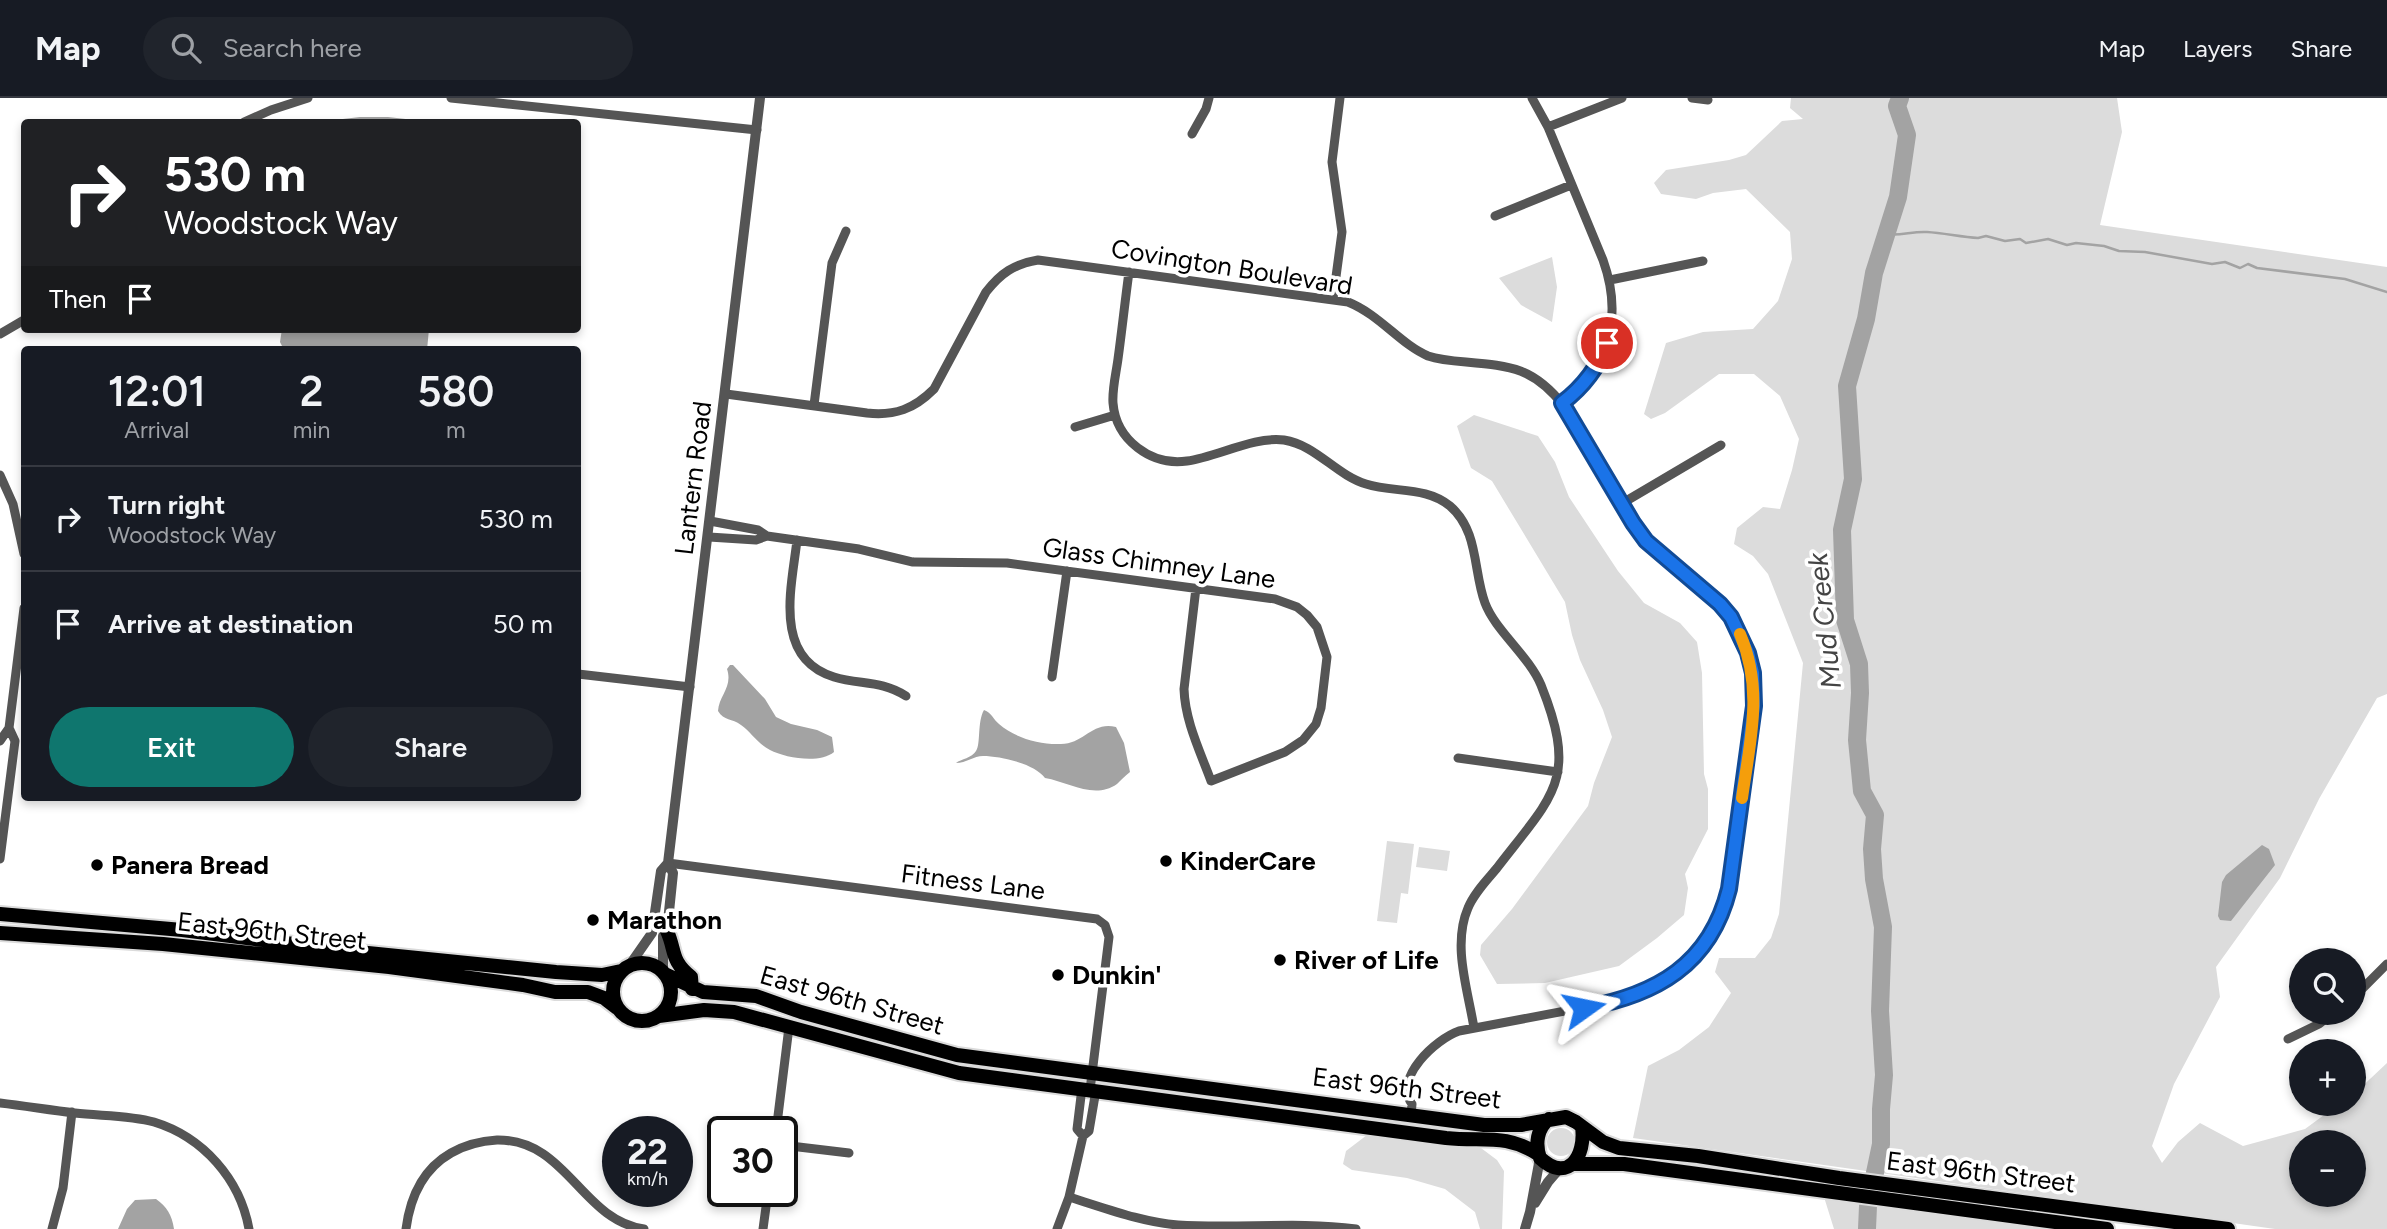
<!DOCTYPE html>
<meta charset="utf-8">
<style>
body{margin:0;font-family:Figtree,sans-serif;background:#20242c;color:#f1f3f6;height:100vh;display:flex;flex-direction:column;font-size:26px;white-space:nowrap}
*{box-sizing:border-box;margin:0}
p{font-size:23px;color:#9ea1a6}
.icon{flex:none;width:38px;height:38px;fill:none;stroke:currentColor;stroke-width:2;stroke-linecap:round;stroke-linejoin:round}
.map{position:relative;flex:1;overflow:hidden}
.side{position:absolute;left:21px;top:248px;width:560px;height:455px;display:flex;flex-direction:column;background:#171b24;border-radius:7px;box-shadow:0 4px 10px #0003}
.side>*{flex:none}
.guide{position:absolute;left:21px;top:21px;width:560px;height:214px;border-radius:7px;box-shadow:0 4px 10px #0003;background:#202124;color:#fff;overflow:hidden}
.buttons{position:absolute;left:2289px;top:850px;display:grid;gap:14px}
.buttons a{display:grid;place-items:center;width:77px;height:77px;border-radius:50%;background:#171b24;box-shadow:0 4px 10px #0003;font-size:35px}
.speed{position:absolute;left:602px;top:1018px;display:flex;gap:14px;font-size:35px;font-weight:700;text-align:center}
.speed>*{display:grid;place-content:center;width:91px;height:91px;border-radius:50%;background:#171b24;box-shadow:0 4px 10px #0003;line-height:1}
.speed small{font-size:18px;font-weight:400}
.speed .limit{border:4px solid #111;border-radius:10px;background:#fff;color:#111}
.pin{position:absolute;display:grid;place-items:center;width:60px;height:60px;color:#fff;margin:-30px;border:4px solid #fff;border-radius:50%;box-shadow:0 2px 7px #0007}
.me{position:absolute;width:77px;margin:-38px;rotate:78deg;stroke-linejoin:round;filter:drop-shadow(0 0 5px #0008)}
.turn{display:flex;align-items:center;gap:24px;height:147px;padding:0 28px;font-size:32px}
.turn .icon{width:91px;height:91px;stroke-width:2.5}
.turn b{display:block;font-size:49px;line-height:60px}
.then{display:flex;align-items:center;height:66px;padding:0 28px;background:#0003;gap:14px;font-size:26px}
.eta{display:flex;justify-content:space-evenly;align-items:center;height:119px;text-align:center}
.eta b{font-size:42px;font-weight:600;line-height:49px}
.primary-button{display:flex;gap:14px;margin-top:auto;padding:14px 28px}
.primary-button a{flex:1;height:80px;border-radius:42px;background:#0f766e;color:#fff;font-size:28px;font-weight:600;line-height:80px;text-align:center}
.primary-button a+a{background:#20242c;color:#f1f3f6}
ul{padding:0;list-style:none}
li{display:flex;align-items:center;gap:21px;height:105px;padding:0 28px;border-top:2px solid #363941}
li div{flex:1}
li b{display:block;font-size:26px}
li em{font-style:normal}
header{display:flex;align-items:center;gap:42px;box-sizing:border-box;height:98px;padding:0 35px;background:#171b24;border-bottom:2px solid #363941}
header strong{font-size:33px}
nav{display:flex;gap:38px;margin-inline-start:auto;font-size:24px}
.search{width:490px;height:63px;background:#20242c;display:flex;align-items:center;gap:18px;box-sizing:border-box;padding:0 24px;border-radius:38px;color:#9ea1a6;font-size:26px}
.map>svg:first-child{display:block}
</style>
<header>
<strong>Map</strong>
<div class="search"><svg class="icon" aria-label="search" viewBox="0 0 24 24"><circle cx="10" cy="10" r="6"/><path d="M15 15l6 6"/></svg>Search here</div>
<nav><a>Map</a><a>Layers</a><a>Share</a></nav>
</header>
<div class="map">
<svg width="2387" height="1131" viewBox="0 0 2387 1131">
<rect width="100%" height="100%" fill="#fff"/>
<path fill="#dcdcdc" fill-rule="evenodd" d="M1791,0H2117L2122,34L2100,127L2387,169V596L2377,600L2319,701L2280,780L2216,869L2220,899L2174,986L2152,1048L2162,1065L2178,1044L2200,1025L2243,1048L2305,1031L2339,1006H2354V996L2387,965V1131H2275L1633,1040L1648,968L1679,952L1709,929L1731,895L1715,874L1719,860H1755L1771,840L1779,816L1803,565L1768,476L1753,458L1734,446L1737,430L1763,409L1780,411L1792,372L1799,341L1780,298L1754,276H1719L1665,315L1651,321L1644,316L1666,245L1703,234L1753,231L1778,203L1792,161L1790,134L1746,91L1713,95L1696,101L1661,96L1654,85L1666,72L1729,62L1746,57L1782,23L1803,21L1790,10ZM2301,1045H2354V1097H2301Z
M1552,159L1557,189L1552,224L1521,207L1499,180Z
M1474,317L1538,338L1555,364L1569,399L1618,473L1644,505L1680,525L1697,544L1702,575L1704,676L1708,691V731L1685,776L1688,790L1684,817L1657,840L1619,868L1545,885L1497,886L1480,857L1481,847L1512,811L1588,708L1594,685L1612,639L1603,612L1580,562L1572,537L1565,504L1492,383L1471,370L1457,328Z
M1387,743L1414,746L1408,796L1401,795L1397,825L1377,823Z
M1419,749L1450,753L1447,773L1416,769Z
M1547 1044a14 14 0 1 1 28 0a14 14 0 1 1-28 0Z
M1367,1037L1481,1050L1497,1062L1504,1073L1502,1131H1480L1475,1114L1445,1091L1407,1080L1352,1072L1343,1066L1346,1053Z
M1824,1099L2058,1131H1834Z"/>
<path fill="#a3a3a3" d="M360,19H388L432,24H317Z
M282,231H429L427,252H284L280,244Z
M730,567H733L765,601L776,619L791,626L817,632L832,639L834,654C820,666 785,660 770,652C758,646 751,634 741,627C732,620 724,623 718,613C719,597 733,589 727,571Z
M984,612C992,615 993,621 999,626C1015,640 1040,647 1061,646C1084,646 1092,623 1116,629L1124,645L1130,674C1125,678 1121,682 1117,686C1094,702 1069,684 1045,680C1035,666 1001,658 983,658C974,658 966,665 956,665C961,661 972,660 976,653C981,646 977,624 984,612Z
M2262,747L2269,751L2275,767L2231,823L2220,822L2218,818L2222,784L2226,777Z
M156,1101C167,1109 172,1117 174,1131H118L127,1111L135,1102Z"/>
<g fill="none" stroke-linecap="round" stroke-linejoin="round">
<path stroke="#a3a3a3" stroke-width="2.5" d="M1887,136C1900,138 1913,133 1927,134C1944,135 1961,139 1978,140L1986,138L2005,143L2020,141L2026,145L2048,141L2067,147L2076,145L2104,148L2119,153L2145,154L2212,166L2225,164L2240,170L2248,166L2257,170L2345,181L2387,194"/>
<path stroke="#a3a3a3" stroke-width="18" d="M1867,1131L1868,1108L1881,1046V1011L1884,977L1880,913L1883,829L1874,781L1872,751L1875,717L1862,693L1857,642L1860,595L1859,566L1845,522L1842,432L1853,381L1847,288L1866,221L1874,175L1898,99L1907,37L1897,8L1900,0"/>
<defs>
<path id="primary" d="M0,816L182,832L358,854L556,874L602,877L621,873
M667,833C676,853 670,862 691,879L692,891
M0,835L163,846L389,869L523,887L555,894H588L604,900L617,910
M613 894a29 29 0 1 1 58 0a29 29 0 1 1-58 0Z
M665,876L703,894L756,898L801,914L957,957L1484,1027H1521L1566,1019L1576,1024L1603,1044L1619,1050L1698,1058L1839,1080L2228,1131
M659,918L704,912L734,914L959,975L1446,1040C1483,1044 1505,1035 1538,1056
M1549,1021C1537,1030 1535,1046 1540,1060C1568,1086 1586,1058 1582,1029
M1572,1066H1624L2107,1131"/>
</defs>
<use href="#primary" stroke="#dbdbdb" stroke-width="18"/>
<path stroke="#555" stroke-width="9" d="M451,0L757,32
M1532,0L1548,29L1603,162C1623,218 1610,268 1562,305
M1692,0L1708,2
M244,24L271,12L308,0
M1548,29L1622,0
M1192,36L1206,11L1209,0
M1495,118L1571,87
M1129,174C1125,203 1122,232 1118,261C1116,276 1112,291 1113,305C1116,342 1151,368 1187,363C1217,359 1254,338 1284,342C1316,347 1336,377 1366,386C1394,395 1426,388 1450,408C1479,433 1473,473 1485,505C1495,532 1529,558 1541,587C1579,682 1553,697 1497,770C1487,782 1474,795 1468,810C1452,847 1468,892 1474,930
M1610,182L1703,163
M1333,201L1342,134L1332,64L1340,0
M0,236L24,222
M726,296L867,315C895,318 914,311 934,291L986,194C1001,175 1014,166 1038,162L1348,204C1380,217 1400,246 1428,258C1440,262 1453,263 1466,264C1512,268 1534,270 1564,308L1633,426L1646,443L1720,506L1731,519L1748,555L1753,575L1754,608L1729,791C1715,848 1676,882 1623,902L1459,933C1436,941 1393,980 1412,1006L1411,1017
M814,307L832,165L846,133
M1075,329L1115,317
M0,377L13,406L24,456
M1621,406L1721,347
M710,423L758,432L767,438L859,451L913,464L1007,465L1275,501L1297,509L1307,517L1317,529L1327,559L1321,610L1316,626L1303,642L1285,654L1211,683C1200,653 1185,623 1184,591L1196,490
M709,439L756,442L767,438
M797,442C792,488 772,560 834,579C860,587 881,582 906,598
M578,576L690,589
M1052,579L1067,473
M0,643L9,630L24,510
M1458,660L1558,674
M0,761L15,643L9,630
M668,765L1097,821L1105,827L1109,839L1090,992
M2354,899L2387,866
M2288,941L2319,926L2333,915
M1082,990L1077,1031L1083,1038
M0,1005C25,1008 50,1012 75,1015C100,1018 130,1017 154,1024C203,1039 240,1081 249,1131
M776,1034L789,929
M782,1047L849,1055
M1069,1099C1105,1110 1141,1124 1178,1127C1238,1131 1297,1123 1356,1131
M52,1131L63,1090L72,1014
M406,1131C410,1100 423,1071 451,1055C465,1047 480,1043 497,1042C567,1041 581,1122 644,1131
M763,1131L768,1094
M1057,1131L1069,1099L1083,1038L1089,1033L1096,992"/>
<path stroke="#555" stroke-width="10" d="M629,868L652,835L661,773L668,765
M663,873V838L667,833L673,775L668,765L760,0
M1535,1105L1548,1084L1560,1070
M1525,1131L1530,1114L1540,1060"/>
<use href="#primary" stroke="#000" stroke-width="14"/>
</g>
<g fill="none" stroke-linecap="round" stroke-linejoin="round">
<defs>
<path id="route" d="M1584,910C1656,897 1710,867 1729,791L1754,608L1753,575L1748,555L1731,519L1720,506L1646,443L1633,425L1562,305C1583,289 1598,270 1607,245"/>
</defs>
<use href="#route" stroke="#114b97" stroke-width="18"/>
<use href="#route" stroke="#1a73e8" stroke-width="12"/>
<path stroke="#f59e0b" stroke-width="12" d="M1740,536C1764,592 1750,642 1742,700"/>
</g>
<g fill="#000" stroke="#fff" stroke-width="2.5">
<circle cx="1166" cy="763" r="7"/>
<circle cx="97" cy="767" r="7"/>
<circle cx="593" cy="822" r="7"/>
<circle cx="1280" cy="862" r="7"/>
<circle cx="1058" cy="877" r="7"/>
</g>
<g text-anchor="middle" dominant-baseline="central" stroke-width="7" stroke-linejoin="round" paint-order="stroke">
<g font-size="26" fill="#000" stroke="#fff">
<text transform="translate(1232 169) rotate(9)">Covington Boulevard</text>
<text transform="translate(693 380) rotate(-83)">Lantern Road</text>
<text transform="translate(1159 465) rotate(8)">Glass Chimney Lane</text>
<text transform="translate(973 784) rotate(7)">Fitness Lane</text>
<text transform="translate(272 833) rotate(6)">East 96th Street</text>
<text transform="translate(852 902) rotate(16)">East 96th Street</text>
<text transform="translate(1407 990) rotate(7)">East 96th Street</text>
<text transform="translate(1981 1074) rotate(7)">East 96th Street</text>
</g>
<g font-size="26" font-weight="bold" fill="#000" stroke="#fff" text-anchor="start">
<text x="1180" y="763">KinderCare</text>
<text x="111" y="767">Panera Bread</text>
<text x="607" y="822">Marathon</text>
<text x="1294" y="862">River of Life</text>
<text x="1072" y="877">Dunkin'</text>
</g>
<g font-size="28" font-style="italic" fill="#444" stroke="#fff">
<text transform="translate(1824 523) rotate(-96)">Mud Creek</text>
</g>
</g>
</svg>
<div class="buttons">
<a><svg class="icon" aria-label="search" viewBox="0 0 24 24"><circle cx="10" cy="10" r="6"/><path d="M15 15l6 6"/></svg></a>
<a>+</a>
<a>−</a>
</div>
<div class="speed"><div>22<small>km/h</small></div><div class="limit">30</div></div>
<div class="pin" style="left:1607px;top:245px;background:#d93025"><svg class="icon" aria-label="arrive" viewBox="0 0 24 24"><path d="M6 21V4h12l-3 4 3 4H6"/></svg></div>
<svg class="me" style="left:1584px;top:910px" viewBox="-20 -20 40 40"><path d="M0-17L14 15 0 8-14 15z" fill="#1a73e8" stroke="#fff" stroke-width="4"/></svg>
<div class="guide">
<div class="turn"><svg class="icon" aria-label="right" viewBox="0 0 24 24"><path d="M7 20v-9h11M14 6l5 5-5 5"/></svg><div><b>530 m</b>Woodstock Way</div></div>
<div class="then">Then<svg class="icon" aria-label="arrive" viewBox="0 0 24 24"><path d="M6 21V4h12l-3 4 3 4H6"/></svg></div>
</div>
<section class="side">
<div class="eta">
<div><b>12:01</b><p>Arrival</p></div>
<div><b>2</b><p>min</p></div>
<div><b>580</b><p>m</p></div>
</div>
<ul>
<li><svg class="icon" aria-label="right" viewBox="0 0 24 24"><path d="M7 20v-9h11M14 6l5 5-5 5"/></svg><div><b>Turn right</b><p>Woodstock Way</p></div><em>530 m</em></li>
<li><svg class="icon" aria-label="arrive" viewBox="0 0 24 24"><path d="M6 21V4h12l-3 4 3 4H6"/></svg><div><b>Arrive at destination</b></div><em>50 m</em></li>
</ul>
<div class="primary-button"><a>Exit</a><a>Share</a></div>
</section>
</div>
